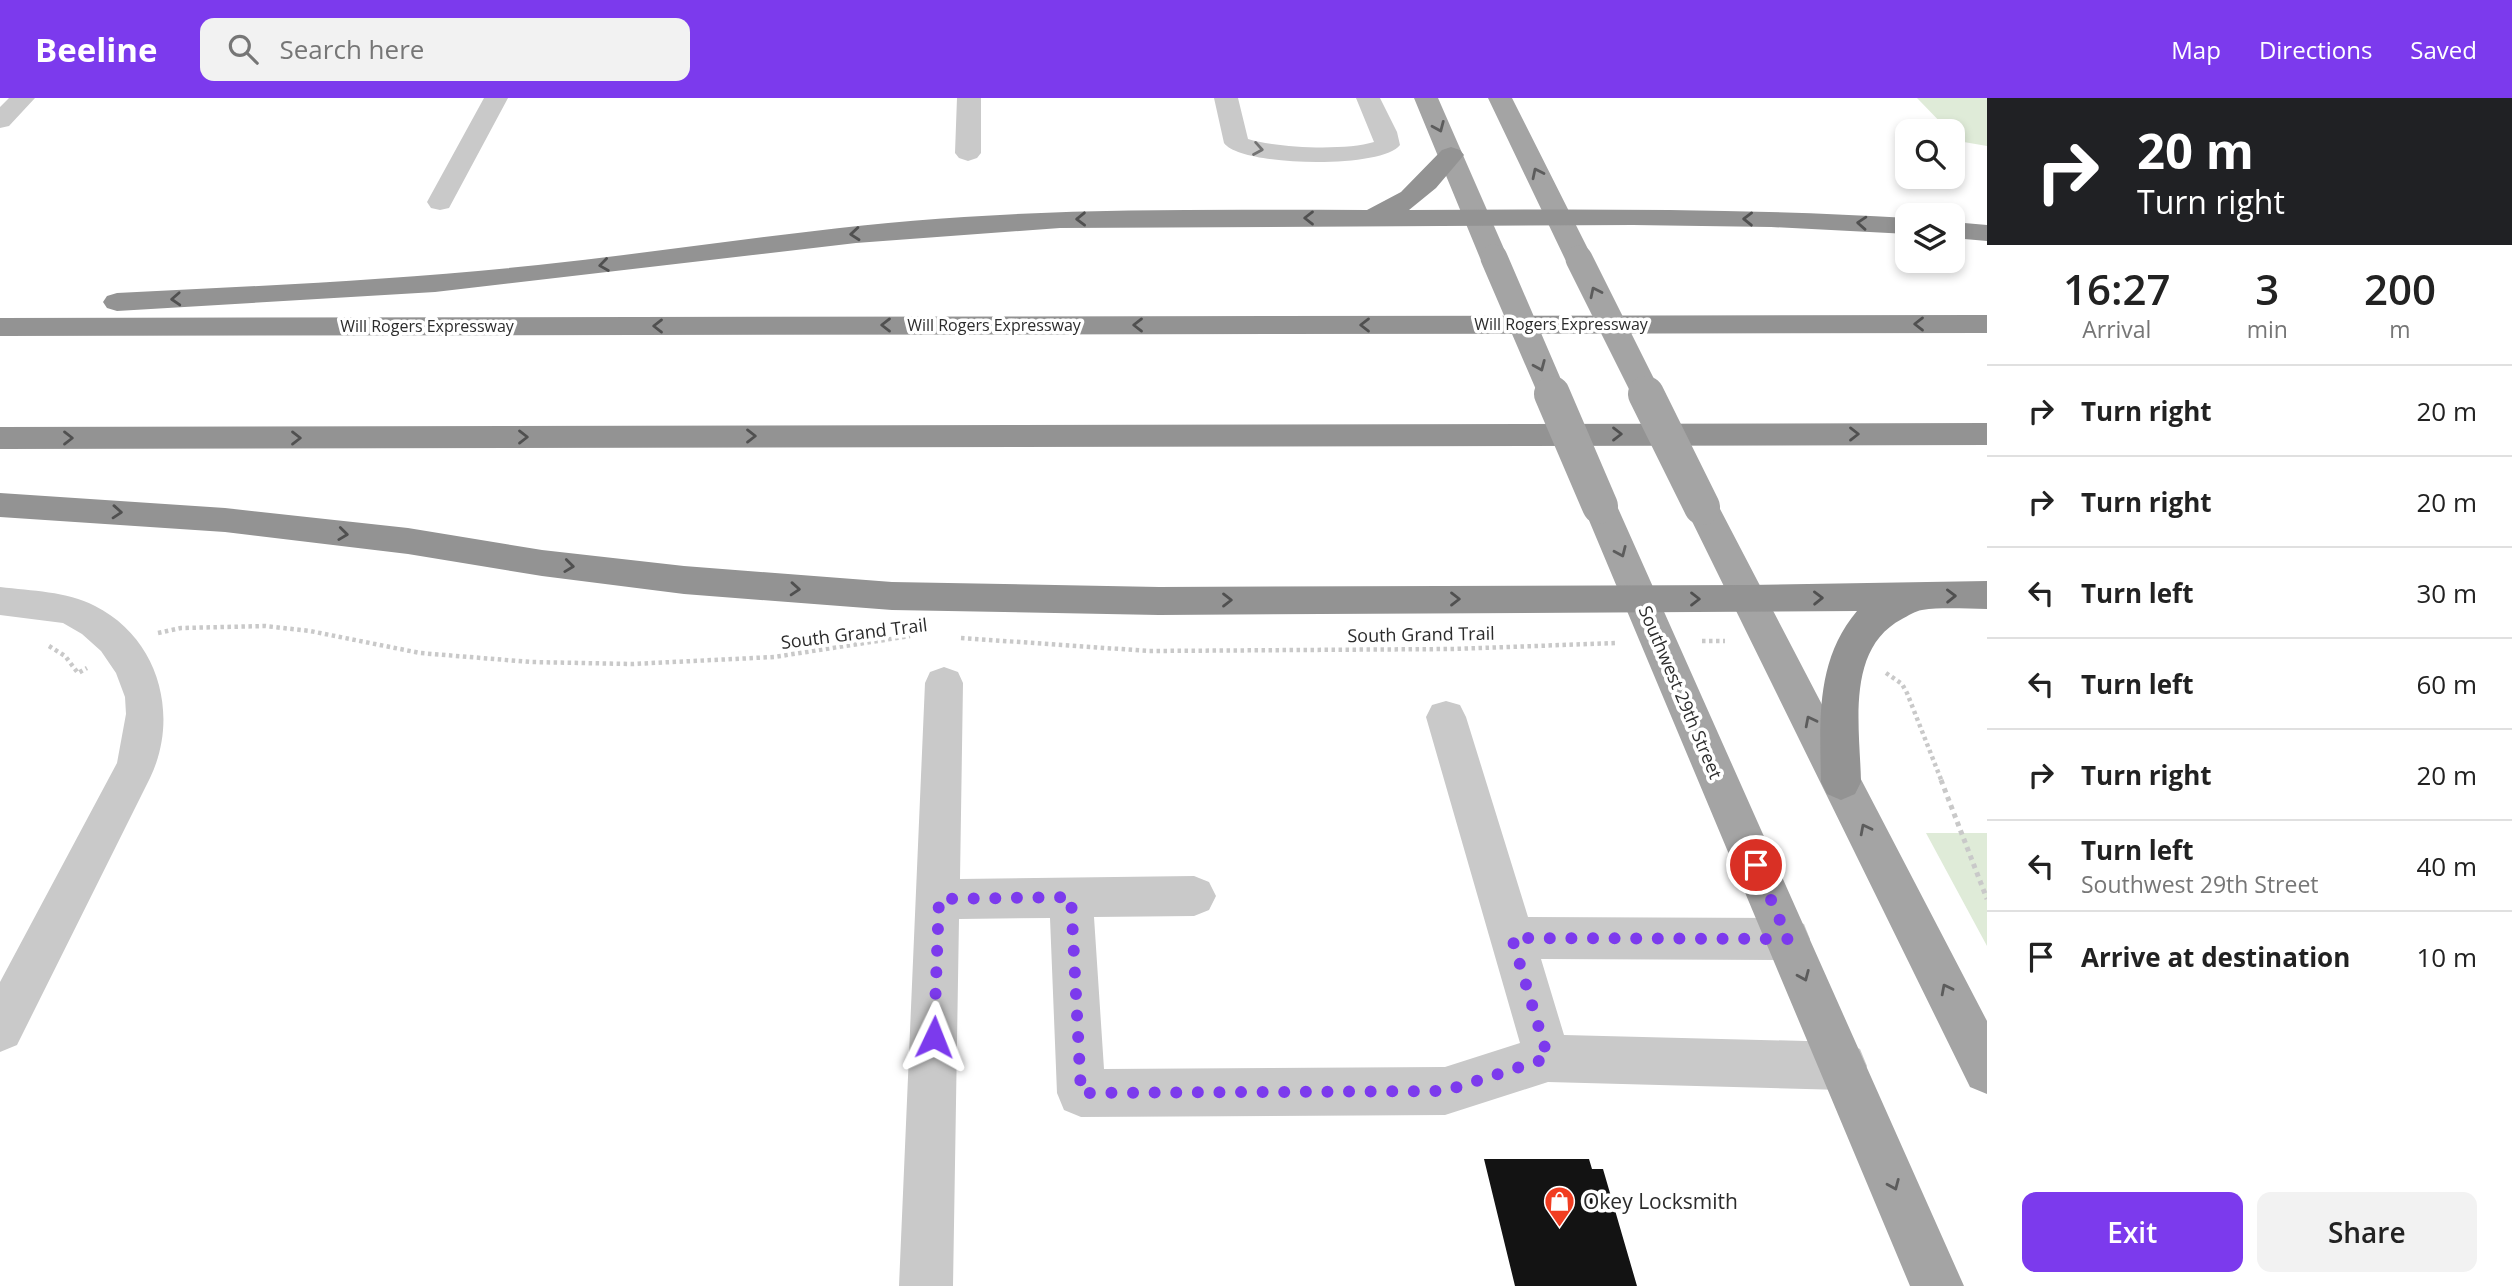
<!DOCTYPE html>
<style>
body{margin:0;font-family:"Open Sans",sans-serif;background:#f2f2f2;color:#222;height:100vh;display:flex;flex-direction:column;font-size:26px;white-space:nowrap}
*{box-sizing:border-box;margin:0}
p{font-size:23px;color:#767676}
.icon{flex:none;width:38px;height:38px;fill:none;stroke:currentColor;stroke-width:2;stroke-linecap:round;stroke-linejoin:round}
.map{position:relative;flex:1;overflow:hidden}
.side{display:flex;flex-direction:column;background:#fff;width:525px}
.side>*{flex:none}
.banner{background:#202124;color:#fff;overflow:hidden}
.tools{position:absolute;left:1895px;top:21px;display:grid;gap:14px}
.tools a{display:grid;place-items:center;width:70px;height:70px;border-radius:14px;background:#fff;box-shadow:0 4px 10px #0003;font-size:35px}
.pin{position:absolute;display:grid;place-items:center;width:60px;height:60px;color:#fff;margin:-30px;border:4px solid #fff;border-radius:50%;box-shadow:0 2px 7px #0007}
.me{position:absolute;width:77px;margin:-38px;rotate:2deg;stroke-linejoin:round;filter:drop-shadow(0 0 5px #0008)}
.turn{display:flex;align-items:center;gap:24px;height:147px;padding:0 35px;font-size:32px}
.turn .icon{width:91px;height:91px;stroke-width:2.5}
.turn b{display:block;font-size:49px;line-height:60px}
.eta{display:flex;justify-content:space-evenly;align-items:center;height:119px;text-align:center}
.eta b{font-size:42px;font-weight:600;line-height:49px}
.button{display:flex;gap:14px;margin-top:auto;padding:14px 35px}
.button a{flex:1;height:80px;border-radius:14px;background:#7c3aed;color:#fff;font-size:28px;font-weight:600;line-height:80px;text-align:center}
.button a+a{background:#f2f2f2;color:#222}
ul{padding:0;list-style:none}
li{display:flex;align-items:center;gap:21px;height:91px;padding:0 35px;border-top:2px solid #e0e0e0}
li div{flex:1}
li b{display:block;font-size:26px}
li em{font-style:normal}
header{display:flex;align-items:center;gap:42px;box-sizing:border-box;height:98px;padding:0 35px;background:#7c3aed;color:#fff}
header strong{font-size:33px}
nav{display:flex;gap:38px;margin-inline-start:auto;font-size:24px}
.search{width:490px;height:63px;background:#f2f2f2;display:flex;align-items:center;gap:18px;box-sizing:border-box;padding:0 24px;border-radius:14px;color:#767676;font-size:26px}
main{display:flex;flex:1;min-height:0}
.map>svg:first-child{display:block}
</style>
<header>
<strong>Beeline</strong>
<div class="search"><svg class="icon" aria-label="search" viewBox="0 0 24 24"><circle cx="10" cy="10" r="6"/><path d="M15 15l6 6"/></svg>Search here</div>
<nav><a>Map</a><a>Directions</a><a>Saved</a></nav>
</header>
<main>
<div class="map">
<svg width="1987" height="1188" viewBox="0 0 1987 1188">
<rect width="100%" height="100%" fill="#fff"/>
<path fill="#dfebd8" d="M1917,0H1987V48L1958,43L1953,33H1949Z
M1926,735H1987V848Z"/>
<path fill="#131313" d="M1484,1061H1589L1592,1071H1603L1637,1188H1515Z"/>
<g fill="none" stroke-linecap="round" stroke-linejoin="round">
<path stroke="#c9c9c9" stroke-width="4.5" stroke-dasharray="3.5 3.5" stroke-linecap="butt" d="M158,535L181,530L265,528L310,533L420,555L531,564L632,566L774,559L910,538
M961,540L1149,553L1454,551L1616,545
M1702,543H1725
M49,548L65,558L78,575L87,570
M1886,575L1902,586L1907,595L1942,684"/>
<path stroke="#c9c9c9" stroke-width="5" stroke-dasharray="4.5 4.5" stroke-linecap="butt" d="M1941,682L1987,801"/>
<path fill="#c9c9c9" fill-rule="evenodd" d="M9,0H35L9,28L0,30V9Z
M484,0H508L449,110L440,112L431,110L427,104Z
M957,0H981V55L977,60L968,63L959,60L955,55Z
M1214,0H1238L1248,41C1278,50 1344,53 1374,44L1356,0H1380L1397,34L1400,47C1383,71 1241,69 1224,45Z
M0,489C32,493 66,493 95,508C159,540 180,618 150,680L17,947L0,954V884L117,665L126,616L125,599L116,575L101,553L82,536L63,525L0,517Z
M944,569L958,574L963,585L960,781L1194,778L1209,784L1216,798L1209,812L1194,818L1094,819L1104,971L1445,969L1520,945L1426,619L1432,607L1446,603L1460,607L1466,619L1528,819L1788,820L1804,826L1810,841L1804,856L1788,862L1541,861L1564,937L1843,944L1860,951L1867,968L1860,985L1843,992L1548,984L1445,1017L1081,1019L1064,1012L1057,995L1050,820L959,821L953,1188H899L925,585L930,574Z"/>
<path fill="#a4a4a4" fill-rule="evenodd" d="M1414,0H1438L1508,160L1504,166L1494,168L1484,166L1480,160Z
M1488,0H1512L1593,161L1589,167L1579,169L1569,167L1565,161Z
M1600,396L1612,399L1617,408L1964,1188H1910L1583,408L1588,399Z
M1702,397L1714,400L1719,409L1987,923V996L1970,989L1685,409L1690,400Z"/>
<path fill="#939393" fill-rule="evenodd" d="M1451,49L1460,52L1464,57L1436,90L1409,112C1575,111 1741,110 1908,120V136L1771,129L1633,127L1060,130L856,145L435,194L117,213L107,210L103,204L107,198L117,195C258,188 398,182 538,167C680,152 821,128 964,119C1098,110 1232,112 1367,112L1401,94L1442,52Z
M1953,124L1987,127V143L1953,140Z
M1987,217V235L0,238V220Z
M1987,325V347L0,351V329Z
M0,395L225,410L408,430L542,452L684,468L892,484L1159,489L1749,487L1987,483V511C1966,511 1943,509 1922,512C1915,513 1908,518 1902,521C1845,551 1860,630 1861,684L1855,696L1841,702L1827,696L1821,684C1820,623 1815,563 1857,513L1159,517L892,512L684,496L542,478L408,456L225,434L0,419Z"/>
<path stroke="#a4a4a4" stroke-width="27" d="M1494,160L1553,297
M1579,161L1647,297"/>
<path stroke="#a4a4a4" stroke-width="36" d="M1552,296L1600,408
M1646,296L1702,409"/>
</g>
<defs><path id="oneway-chevron" d="M-2-3.5L2.5 0L-2 3.5" fill="none" stroke-width="1.6" stroke-linecap="round" stroke-linejoin="round" transform="scale(1.75)"/></defs>
<g stroke="#5c5c5c">
<use href="#oneway-chevron" transform="translate(1439 29) rotate(67)"/>
<use href="#oneway-chevron" transform="translate(1537 75) rotate(-116)"/>
<use href="#oneway-chevron" transform="translate(1595 194) rotate(-116)"/>
<use href="#oneway-chevron" transform="translate(1540 268) rotate(67)"/>
<use href="#oneway-chevron" transform="translate(1621 454) rotate(66)"/>
<use href="#oneway-chevron" transform="translate(1810 623) rotate(-117)"/>
<use href="#oneway-chevron" transform="translate(1865 731) rotate(-117)"/>
<use href="#oneway-chevron" transform="translate(1804 878) rotate(67)"/>
<use href="#oneway-chevron" transform="translate(1946 891) rotate(-117)"/>
<use href="#oneway-chevron" transform="translate(1894 1087) rotate(67)"/>
</g>
<use stroke="#737373" href="#oneway-chevron" transform="translate(1258 51) rotate(10)"/>
<g stroke="#505050">
<use href="#oneway-chevron" transform="translate(1309 120) rotate(-180)"/>
<use href="#oneway-chevron" transform="translate(1081 121) rotate(179)"/>
<use href="#oneway-chevron" transform="translate(1748 121) rotate(-179)"/>
<use href="#oneway-chevron" transform="translate(1862 125) rotate(-176)"/>
<use href="#oneway-chevron" transform="translate(855 136) rotate(175)"/>
<use href="#oneway-chevron" transform="translate(604 167) rotate(172)"/>
<use href="#oneway-chevron" transform="translate(176 201) rotate(177)"/>
<use href="#oneway-chevron" transform="translate(1919 226) rotate(180)"/>
<use href="#oneway-chevron" transform="translate(886 227) rotate(180)"/>
<use href="#oneway-chevron" transform="translate(1138 227) rotate(180)"/>
<use href="#oneway-chevron" transform="translate(1365 227) rotate(180)"/>
<use href="#oneway-chevron" transform="translate(658 228) rotate(180)"/>
<use href="#oneway-chevron" transform="translate(1617 336)"/>
<use href="#oneway-chevron" transform="translate(1854 336)"/>
<use href="#oneway-chevron" transform="translate(751 338)"/>
<use href="#oneway-chevron" transform="translate(523 339)"/>
<use href="#oneway-chevron" transform="translate(68 340)"/>
<use href="#oneway-chevron" transform="translate(296 340)"/>
<use href="#oneway-chevron" transform="translate(117 414) rotate(4)"/>
<use href="#oneway-chevron" transform="translate(343 436) rotate(7)"/>
<use href="#oneway-chevron" transform="translate(569 468) rotate(7)"/>
<use href="#oneway-chevron" transform="translate(795 491) rotate(4)"/>
<use href="#oneway-chevron" transform="translate(1951 498) rotate(-1)"/>
<use href="#oneway-chevron" transform="translate(1818 500) rotate(-1)"/>
<use href="#oneway-chevron" transform="translate(1455 501)"/>
<use href="#oneway-chevron" transform="translate(1695 501)"/>
<use href="#oneway-chevron" transform="translate(1227 502)"/>
</g>
<g fill="none" stroke-linecap="round" stroke-linejoin="round">
<path stroke="#7c3aed" stroke-width="12" stroke-dasharray="0 21.6" d="M934,939L939,801L1071,799L1081,995L1445,993L1548,960L1512,840L1788,841L1756,767"/>
</g>
<defs>
<symbol id="shop-pin" viewBox="-11 -11 22 30"><path d="M0 17L-7.5 6A9.5 9.5 0 1 1 7.5 6Z" fill="#f13d21" stroke="#fff"/><path d="M-5-2.5h2.3a2.7 3.5 0 0 1 5.4 0H5L5.5 6h-11ZM-1.5-2.5h3a1.5 2.3 0 0 0-3 0Z" fill="#fff"/></symbol>
</defs>
<g fill-rule="evenodd">
<use href="#shop-pin" x="1542" y="1086" width="35" height="47"/>
</g>
<g text-anchor="middle" dominant-baseline="central" stroke-width="7" stroke-linejoin="round" paint-order="stroke">
<g font-size="16" fill="#2c2c2c" stroke="#fff">
<text x="1561" y="226">Will Rogers Expressway</text>
<text x="994" y="227">Will Rogers Expressway</text>
<text x="427" y="228">Will Rogers Expressway</text>
</g>
<g font-size="18" fill="#2c2c2c" stroke="#fff">
<text transform="translate(854 535) rotate(-7)">South Grand Trail</text>
<text transform="translate(1421 536) rotate(-1)">South Grand Trail</text>
<text transform="translate(1681 594) rotate(67)">Southwest 29th Street</text>
</g>
<g font-size="21" fill="#2c2c2c" stroke="#fff" text-anchor="start">
<text x="1583" y="1103">Okey Locksmith</text>
</g>
</g>
</svg>
<div class="tools">
<a><svg class="icon" aria-label="search" viewBox="0 0 24 24"><circle cx="10" cy="10" r="6"/><path d="M15 15l6 6"/></svg></a>
<a><svg class="icon" aria-label="layers" viewBox="0 0 24 24"><path d="M12 4l9 5-9 5-9-5zM3 14l9 5 9-5"/></svg></a>
</div>
<div class="pin" style="left:1756px;top:767px;background:#d93025"><svg class="icon" aria-label="arrive" viewBox="0 0 24 24"><path d="M6 21V4h12l-3 4 3 4H6"/></svg></div>
<svg class="me" style="left:934px;top:939px" viewBox="-20 -20 40 40"><path d="M0-17L14 15 0 8-14 15z" fill="#7c3aed" stroke="#fff" stroke-width="4"/></svg>
</div>
<section class="side">
<div class="banner">
<div class="turn"><svg class="icon" aria-label="right" viewBox="0 0 24 24"><path d="M7 20v-9h11M14 6l5 5-5 5"/></svg><div><b>20 m</b>Turn right</div></div>
</div>
<div class="eta">
<div><b>16:27</b><p>Arrival</p></div>
<div><b>3</b><p>min</p></div>
<div><b>200</b><p>m</p></div>
</div>
<ul>
<li><svg class="icon" aria-label="right" viewBox="0 0 24 24"><path d="M7 20v-9h11M14 6l5 5-5 5"/></svg><div><b>Turn right</b></div><em>20 m</em></li>
<li><svg class="icon" aria-label="right" viewBox="0 0 24 24"><path d="M7 20v-9h11M14 6l5 5-5 5"/></svg><div><b>Turn right</b></div><em>20 m</em></li>
<li><svg class="icon" aria-label="left" viewBox="0 0 24 24"><path d="M17 20v-9H6M10 6l-5 5 5 5"/></svg><div><b>Turn left</b></div><em>30 m</em></li>
<li><svg class="icon" aria-label="left" viewBox="0 0 24 24"><path d="M17 20v-9H6M10 6l-5 5 5 5"/></svg><div><b>Turn left</b></div><em>60 m</em></li>
<li><svg class="icon" aria-label="right" viewBox="0 0 24 24"><path d="M7 20v-9h11M14 6l5 5-5 5"/></svg><div><b>Turn right</b></div><em>20 m</em></li>
<li><svg class="icon" aria-label="left" viewBox="0 0 24 24"><path d="M17 20v-9H6M10 6l-5 5 5 5"/></svg><div><b>Turn left</b><p>Southwest 29th Street</p></div><em>40 m</em></li>
<li><svg class="icon" aria-label="arrive" viewBox="0 0 24 24"><path d="M6 21V4h12l-3 4 3 4H6"/></svg><div><b>Arrive at destination</b></div><em>10 m</em></li>
</ul>
<div class="button"><a>Exit</a><a>Share</a></div>
</section>
</main>
